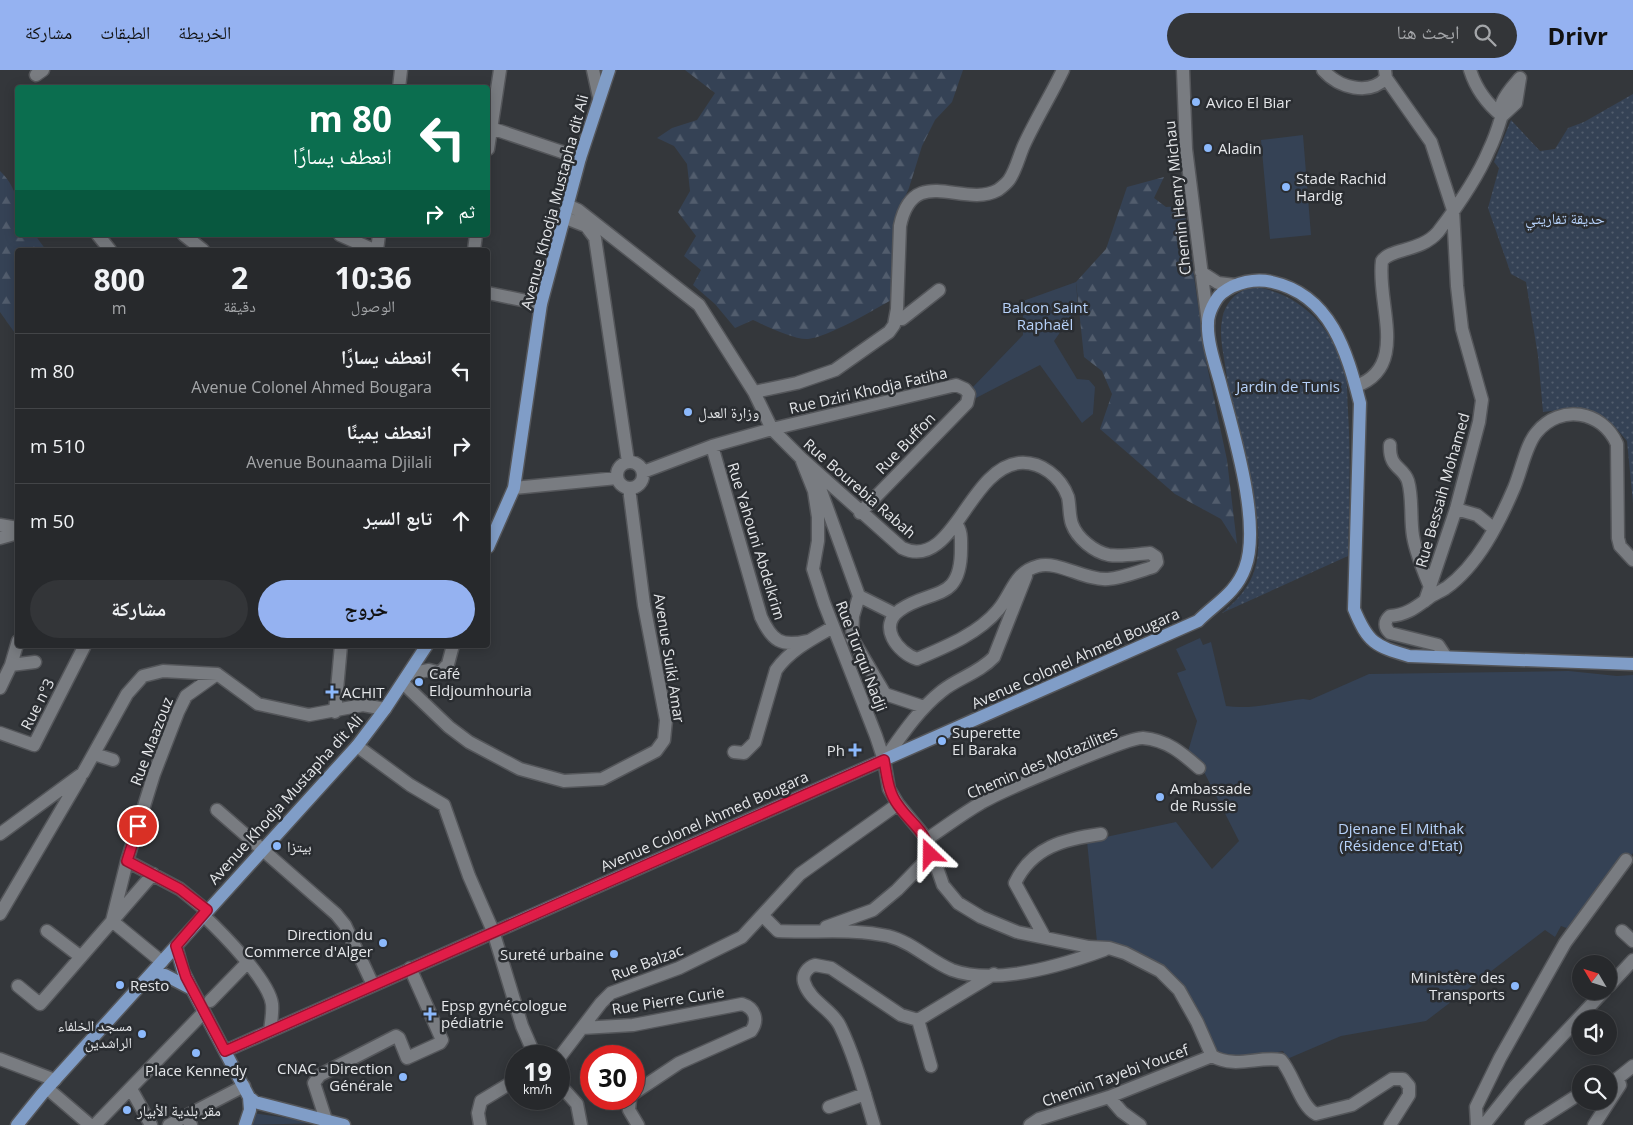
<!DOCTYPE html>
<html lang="ar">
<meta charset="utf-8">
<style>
body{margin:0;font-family:"Open Sans","Noto Naskh Arabic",sans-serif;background:#333538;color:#f1f3f6;direction:rtl;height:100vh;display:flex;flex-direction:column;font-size:19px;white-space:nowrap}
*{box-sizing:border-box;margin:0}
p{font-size:16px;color:#a4a6a9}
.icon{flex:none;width:28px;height:28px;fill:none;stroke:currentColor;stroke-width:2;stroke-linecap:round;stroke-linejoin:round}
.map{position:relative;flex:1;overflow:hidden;direction:ltr}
.drawer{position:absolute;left:15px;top:178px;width:475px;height:400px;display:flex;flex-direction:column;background:#27292c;border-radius:5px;box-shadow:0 2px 12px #0003,0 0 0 1px #434548;direction:rtl}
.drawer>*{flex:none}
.banner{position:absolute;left:15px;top:15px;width:475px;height:152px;border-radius:5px;box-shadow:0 2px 12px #0003,0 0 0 1px #434548;direction:rtl;background:#0b6e4f;color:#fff;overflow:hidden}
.needle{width:32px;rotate:308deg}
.controls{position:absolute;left:1572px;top:885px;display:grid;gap:10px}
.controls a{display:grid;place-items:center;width:45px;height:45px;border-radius:50%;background:#27292c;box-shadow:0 2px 12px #0003,0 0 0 1px #434548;font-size:25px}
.speed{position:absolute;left:505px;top:975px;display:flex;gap:10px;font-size:25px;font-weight:700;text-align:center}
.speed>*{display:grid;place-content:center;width:65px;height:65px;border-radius:50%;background:#27292c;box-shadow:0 2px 12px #0003,0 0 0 1px #434548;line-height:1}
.speed small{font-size:12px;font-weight:400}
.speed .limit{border:8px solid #d22;background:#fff;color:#111}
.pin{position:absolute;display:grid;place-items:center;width:42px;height:42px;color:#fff;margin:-21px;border:2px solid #fff;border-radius:50%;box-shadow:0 1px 5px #0007}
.me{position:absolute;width:55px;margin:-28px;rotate:337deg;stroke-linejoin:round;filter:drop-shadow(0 0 4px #0008)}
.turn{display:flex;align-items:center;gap:18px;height:105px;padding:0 15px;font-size:22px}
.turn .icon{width:65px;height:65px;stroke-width:2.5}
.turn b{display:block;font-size:35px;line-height:42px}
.then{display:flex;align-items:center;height:48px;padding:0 15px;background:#0003;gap:10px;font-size:19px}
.eta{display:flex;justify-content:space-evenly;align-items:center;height:85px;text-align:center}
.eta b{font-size:30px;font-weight:700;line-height:35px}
.action{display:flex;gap:10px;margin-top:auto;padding:10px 15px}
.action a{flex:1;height:58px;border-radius:30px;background:#95b2f1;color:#111;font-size:20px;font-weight:700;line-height:58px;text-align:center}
.action a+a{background:#333538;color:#f1f3f6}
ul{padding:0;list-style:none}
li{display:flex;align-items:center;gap:15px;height:75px;padding:0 15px;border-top:1px solid #434548}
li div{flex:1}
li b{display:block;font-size:19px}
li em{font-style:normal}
header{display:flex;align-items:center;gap:30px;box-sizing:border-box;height:70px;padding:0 25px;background:#95b2f1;color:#111}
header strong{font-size:24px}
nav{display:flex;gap:28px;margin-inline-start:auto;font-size:18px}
.search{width:350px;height:45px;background:#333538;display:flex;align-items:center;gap:12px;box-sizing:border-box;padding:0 18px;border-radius:28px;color:#a4a6a9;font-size:19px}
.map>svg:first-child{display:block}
</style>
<header>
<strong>Drivr</strong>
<div class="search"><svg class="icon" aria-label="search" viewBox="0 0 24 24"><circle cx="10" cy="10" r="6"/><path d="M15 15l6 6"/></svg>ابحث هنا</div>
<nav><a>الخريطة</a><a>الطبقات</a><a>مشاركة</a></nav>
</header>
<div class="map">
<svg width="1633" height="1055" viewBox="0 0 1633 1055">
<defs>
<pattern id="forest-firs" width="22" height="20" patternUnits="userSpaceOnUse" patternTransform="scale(1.25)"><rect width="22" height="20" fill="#354255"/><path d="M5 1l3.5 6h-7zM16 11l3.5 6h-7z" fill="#525d6d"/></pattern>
<pattern id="garden-dots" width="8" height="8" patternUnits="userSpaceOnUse" patternTransform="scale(1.25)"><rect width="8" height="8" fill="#354255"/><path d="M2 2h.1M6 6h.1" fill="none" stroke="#525d6d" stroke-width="1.8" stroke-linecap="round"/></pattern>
</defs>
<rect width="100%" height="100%" fill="#34373b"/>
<path fill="#354255" d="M1303,65L1311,165L1270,169L1261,70Z
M1076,212L1078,237L1054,271L1077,309L1089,310L1095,317L1093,344L1082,353L1040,295L976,328L972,318L1023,265V231Z
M1200,568L1203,575L1211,572L1226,636C1251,640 1278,632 1303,629L1310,630L1369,604L1569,601L1617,606L1633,605V783L1572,860L1561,856L1555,867L1545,860L1426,951L1341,966L1287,989L1283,981C1259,986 1240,990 1216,983L1177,912L1097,872L1087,771L1176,752L1212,799L1239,771L1202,698L1187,685L1197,651L1177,603L1186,600L1176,579Z
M253,1043L323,1053L249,1055Z"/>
<path fill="url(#forest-firs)" d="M685,0H963L952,32L935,50L922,76L909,118L898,143L892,182L895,211L893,229C874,240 828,267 808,269C795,270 766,256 753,250L735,258L715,234L693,215L701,200L684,186L696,166L678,142L690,121L687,94L674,76L657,68L672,58L697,50L715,23Z
M0,101C20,120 18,139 18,165H35L46,180H18L17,266L0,242Z
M1164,107L1154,128L1166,137L1184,136L1206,291L1227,390L1237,474L1221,449L1175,424L1100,359L1112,324L1102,301L1084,287L1076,212L1106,179L1127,117Z"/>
<path fill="url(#garden-dots)" d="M1633,24V433L1627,371L1615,357L1592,342L1576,338L1543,342L1538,286L1526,212L1511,204L1488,138L1499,98L1494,92L1511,50L1540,81L1555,79L1568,58L1584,52Z
M1257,217C1302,225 1334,259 1345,303C1348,314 1347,329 1348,341C1351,389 1349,438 1348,486L1222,543C1240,528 1253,513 1257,490C1261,464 1256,439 1251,415C1242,375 1231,336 1225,295C1223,281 1219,265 1222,250C1225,231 1239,218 1257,217Z"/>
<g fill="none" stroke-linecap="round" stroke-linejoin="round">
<defs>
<path id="minor" d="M593,0L599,27
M1183,0L1186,79L1208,253
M1323,0C1339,18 1369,26 1386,8L1385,0
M1470,0C1476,19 1486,33 1502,46
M36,5L43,0
M1386,8L1431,72L1453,140L1457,216L1462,259L1482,330L1479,352L1456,439L1425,531
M399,18L401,0
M1502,46L1516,33L1520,8
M488,57L580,88
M488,79L500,0
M567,135L578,140L699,235L754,322L772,359L801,388L902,478C953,502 968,399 1019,393C1041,391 1061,407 1068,427C1070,436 1069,446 1072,454C1077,468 1094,482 1109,485C1121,487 1137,484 1150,483L1156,487L1157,492L1153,497C1139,501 1123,508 1108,509C1086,511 1057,490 1038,496C1014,502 1012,524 998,540C978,564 945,577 917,589C898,583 877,556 900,540C931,518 961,533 961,479C961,470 962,461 956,454
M563,147L586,156L595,168L628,392
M98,165L110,180
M184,165L203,180
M340,165L374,180
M377,180L379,165
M474,180L476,165
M1201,202L1218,213L1235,215
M488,223L541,234
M896,248L902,249L939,220
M1356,316C1410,297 1376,233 1382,191C1390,178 1421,182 1438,162C1457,137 1477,109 1489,80C1494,70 1498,58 1501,48C1502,43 1500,37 1502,33C1506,23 1513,16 1520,8
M754,322L797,313L835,300L889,262L894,255L897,239L900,156C913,92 963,139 998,120C1002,117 1006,114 1009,110C1016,100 1019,86 1024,75C1036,49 1051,25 1063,0
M1390,375C1389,399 1403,396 1408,411C1413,428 1410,448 1413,466C1416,484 1423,500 1430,517
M712,376L761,547C772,571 781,577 807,571
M802,391L814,421L818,447V471L813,499L824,533L876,666L884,690L889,719L898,734L927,769L943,815L958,833L981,847L1017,862L1089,877L1109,878L1125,883L1160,901L1179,920L1197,952L1212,986
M617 405a13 13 0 1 1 26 0a13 13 0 1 1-26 0Z
M643,402L712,376L772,359L956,315L965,319L969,324L967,333L860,443
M817,410L859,526L853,546L852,568L885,624L924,637
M514,418L617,408
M1456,439L1477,445L1493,458
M0,455L18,458
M0,468L18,463
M859,526L895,544
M1446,587L1438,575L1390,563C1384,557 1384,551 1390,546C1407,545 1416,537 1430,527C1435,524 1441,521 1446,518C1478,495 1499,453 1514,418C1521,402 1526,374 1537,362C1560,334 1602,340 1617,374L1618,468L1620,476L1633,490
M11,595L35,592
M409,604L429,600L440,603L448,594L453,575
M403,613L449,657L469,672L520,699L564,711L602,709L656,681L664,670L666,650L644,535L629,418
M0,618L11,595L18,571
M335,642L341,575
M0,663L34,675L85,575
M357,676L410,715L444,735L469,806L493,861L522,956L535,986
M734,682L744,683L755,672L776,600C790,580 812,569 833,557
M94,684L113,690
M884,690C901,666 918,640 942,621C958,608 979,603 994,587L1026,506
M217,740L336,844L345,855L373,915
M0,764L83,703L127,624L143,606L163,601L217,604L258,634L309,645L363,635L385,639
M927,769C945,757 962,744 981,733C999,722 1128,667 1143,668C1167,670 1182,683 1199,698
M127,791L180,819L207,841
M0,844L80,708
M203,845C221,862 269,910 272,934C273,942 271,952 270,961
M763,846L778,861C815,863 852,858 888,866C912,872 930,891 952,900C995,916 1063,895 1104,880
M826,857L873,840L897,820L931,785
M47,861L81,887
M1622,861L1633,871
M1044,866L1015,813C1032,777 1064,769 1101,764
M162,892L112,851L127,791L154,704L178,642L186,626L217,604
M18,916L40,934L153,804
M1609,916L1633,890
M210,931L247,893
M918,950L931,996
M582,958L633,955L742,934C755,938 759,950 751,961L679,993L634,1023
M1212,986C1236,999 1257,986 1281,990C1293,1003 1301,1037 1316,1044L1352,1035L1392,1009H1403L1409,1016V1025L1390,1055
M559,988L601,933L611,923L679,898L742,867L800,804L898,734
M0,989L55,1010
M1618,1008L1633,996
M559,1014L577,1034L581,1055
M48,1019L90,1055
M131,1019L151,1055
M1109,1027L1122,1042L1140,1055
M630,1029L629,1040L638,1055
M829,1037L865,1024
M186,1046L244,1016
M326,1050L314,1013L320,1005L396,966L399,968L407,988L440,973L442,970L410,898
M95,1055L204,942
M169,1055L186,1046L191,1055
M480,1055L478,1043L481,1031L516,1010
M874,1055C864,1022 855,987 840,956C832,939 810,932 804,912C802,904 808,897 815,895L831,898L901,945L918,950L994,904
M1030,1055L1039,1049L1109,1027L1212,986
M1477,1055L1476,1037L1500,988L1565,873L1626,790
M1484,1055L1515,1016L1604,921
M1531,1055L1581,1023
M1594,1055L1620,1015L1618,1008"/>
<path id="major" d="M488,477L514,418L541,234L580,88L609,0
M176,876L183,901L192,919
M149,906L165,905L192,919L249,1027L255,1032L344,1055
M225,981L1198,551C1216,533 1236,523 1245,498C1262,453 1232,359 1220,312C1215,294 1207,272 1208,253C1208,243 1215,229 1222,223C1236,212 1256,208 1272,212C1331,225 1347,282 1360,333L1354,539C1368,573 1375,576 1409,586L1633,594
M17,1055L42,1024L357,676L385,639L427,575
M245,1055L250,1040L249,1027"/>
</defs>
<use href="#minor" stroke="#54565a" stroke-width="15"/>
<use href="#major" stroke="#54565a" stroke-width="15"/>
<use href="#minor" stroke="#797c81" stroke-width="12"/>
<use href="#major" stroke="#809dc7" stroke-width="12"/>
</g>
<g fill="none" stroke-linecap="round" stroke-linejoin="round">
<defs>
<path id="route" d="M138,756L127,791L180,819L207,840L176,876L186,907L225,981L884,690C887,706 888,722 898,735C912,755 925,759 930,784"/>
</defs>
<use href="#route" stroke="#92132f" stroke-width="12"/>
<use href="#route" stroke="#e11d48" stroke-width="9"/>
</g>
<g fill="#8cb9fc" stroke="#2a2d31" stroke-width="2">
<circle cx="1196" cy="32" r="5"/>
<circle cx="1208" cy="78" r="5"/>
<circle cx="1286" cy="117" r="5"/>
<circle cx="688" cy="342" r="5"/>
<circle cx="419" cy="612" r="5"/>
<path d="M329.5 614.5h5v5h5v5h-5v5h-5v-5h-5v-5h5z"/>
<circle cx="942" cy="671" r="5"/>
<path d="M852.5 672.5h5v5h5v5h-5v5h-5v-5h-5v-5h5z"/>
<circle cx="1160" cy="727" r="5"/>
<circle cx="277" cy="776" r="5"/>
<circle cx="383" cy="873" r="5"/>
<circle cx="614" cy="884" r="5"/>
<circle cx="120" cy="915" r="5"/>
<circle cx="1515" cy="916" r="5"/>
<path d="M427.5 936.5h5v5h5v5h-5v5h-5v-5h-5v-5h5z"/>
<circle cx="142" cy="964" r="5"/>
<circle cx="196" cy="983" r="5"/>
<circle cx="403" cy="1007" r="5"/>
<circle cx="127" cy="1040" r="5"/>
</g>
<g text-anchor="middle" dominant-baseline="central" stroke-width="5" stroke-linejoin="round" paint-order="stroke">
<g font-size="15" fill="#e4e6e9" stroke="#2a2d31" text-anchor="start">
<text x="1206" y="32">Avico El Biar</text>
<text x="1218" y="78">Aladin</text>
<text x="1296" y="108">Stade Rachid<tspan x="1296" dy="17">Hardig</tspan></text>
<text x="698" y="342">وزارة العدل</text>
<text x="429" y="603">Café<tspan x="429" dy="17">Eldjoumhouria</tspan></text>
<text x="342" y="622">ACHIT</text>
<text x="952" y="662">Superette<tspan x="952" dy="17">El Baraka</tspan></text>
<text x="845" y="680" text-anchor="end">Ph</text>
<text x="1170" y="718">Ambassade<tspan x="1170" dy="17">de Russie</tspan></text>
<text x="287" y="776">بيتزا</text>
<text x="373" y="864" text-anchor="end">Direction du<tspan x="373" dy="17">Commerce d'Alger</tspan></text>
<text x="604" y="884" text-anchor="end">Sureté urbaine</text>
<text x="1505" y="907" text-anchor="end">Ministère des<tspan x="1505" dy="17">Transports</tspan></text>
<text x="130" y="915">Resto</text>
<text x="441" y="935">Epsp gynécologue<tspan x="441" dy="17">pédiatrie</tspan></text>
<text x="132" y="955" text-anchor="end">مسجد الخلفاء<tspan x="132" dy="17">الراشدين</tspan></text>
<text x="393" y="998" text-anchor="end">CNAC - Direction<tspan x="393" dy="17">Générale</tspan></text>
<text x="196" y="1000" text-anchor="middle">Place Kennedy</text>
<text x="137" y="1040">مقر بلدية الأبيار</text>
</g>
<g font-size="15" fill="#e4e6e9" stroke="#2a2d31">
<text transform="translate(1177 128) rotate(-96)">Chemin Henry Michau</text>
<text transform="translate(554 132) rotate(-75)">Avenue Khodja Mustapha dit Ali</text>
<text transform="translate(868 320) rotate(-13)">Rue Dziri Khodja Fatiha</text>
<text transform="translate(905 373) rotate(-46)">Rue Buffon</text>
<text transform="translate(860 418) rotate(41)">Rue Bourebia Rabah</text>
<text transform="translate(1442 420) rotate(-74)">Rue Bessaih Mohamed</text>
<text transform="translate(757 471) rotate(73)">Rue Yahouni Abdelkrim</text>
<text transform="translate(862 586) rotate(69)">Rue Turqui Nadji</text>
<text transform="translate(670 588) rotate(81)">Avenue Suiki Amar</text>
<text transform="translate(1075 588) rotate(-24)">Avenue Colonel Ahmed Bougara</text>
<text transform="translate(37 634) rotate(-63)">Rue n°3</text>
<text transform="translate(151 671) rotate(-69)">Rue Maazouz</text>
<text transform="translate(1042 692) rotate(-23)">Chemin des Motazilites</text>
<text transform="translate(285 729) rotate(-48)">Avenue Khodja Mustapha dit Ali</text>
<text transform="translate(704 751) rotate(-24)">Avenue Colonel Ahmed Bougara</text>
<text transform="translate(647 892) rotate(-21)">Rue Balzac</text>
<text transform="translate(668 930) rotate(-9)">Rue Pierre Curie</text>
<text transform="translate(1115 1005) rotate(-20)">Chemin Tayebi Youcef</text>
</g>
<g font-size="15" fill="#b7d2fa" stroke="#2a2d31">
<text x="1565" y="148">حديقة تفاريتي</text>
<text x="1045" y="237">Balcon Saint<tspan x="1045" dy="17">Raphaël</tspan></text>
<text x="1288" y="316">Jardin de Tunis</text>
<text x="1401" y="758">Djenane El Mithak<tspan x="1401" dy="17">(Résidence d'Etat)</tspan></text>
</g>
</g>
</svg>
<div class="controls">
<a><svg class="needle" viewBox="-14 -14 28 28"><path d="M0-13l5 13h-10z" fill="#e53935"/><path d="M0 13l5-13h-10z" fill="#a4a6a9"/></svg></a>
<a><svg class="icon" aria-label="sound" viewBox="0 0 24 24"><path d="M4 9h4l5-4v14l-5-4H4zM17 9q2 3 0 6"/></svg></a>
<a><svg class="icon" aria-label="search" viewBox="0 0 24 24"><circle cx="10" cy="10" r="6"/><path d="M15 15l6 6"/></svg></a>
</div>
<div class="speed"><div>19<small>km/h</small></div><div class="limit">30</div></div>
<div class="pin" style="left:138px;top:756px;background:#d93025"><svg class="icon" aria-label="arrive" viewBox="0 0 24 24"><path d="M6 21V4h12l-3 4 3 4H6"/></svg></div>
<svg class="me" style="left:930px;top:784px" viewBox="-20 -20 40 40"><path d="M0-17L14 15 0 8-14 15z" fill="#e11d48" stroke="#fff" stroke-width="4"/></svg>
<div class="banner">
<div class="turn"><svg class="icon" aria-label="left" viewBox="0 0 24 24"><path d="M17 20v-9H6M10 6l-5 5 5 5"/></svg><div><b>80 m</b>انعطف يسارًا</div></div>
<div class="then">ثم<svg class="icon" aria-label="right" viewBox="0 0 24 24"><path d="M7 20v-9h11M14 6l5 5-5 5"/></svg></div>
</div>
<section class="drawer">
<div class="eta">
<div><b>10:36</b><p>الوصول</p></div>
<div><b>2</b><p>دقيقة</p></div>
<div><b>800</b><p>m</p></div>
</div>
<ul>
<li><svg class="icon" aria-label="left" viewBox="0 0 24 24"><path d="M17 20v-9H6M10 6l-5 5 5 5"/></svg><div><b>انعطف يسارًا</b><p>Avenue Colonel Ahmed Bougara</p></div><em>80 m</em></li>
<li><svg class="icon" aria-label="right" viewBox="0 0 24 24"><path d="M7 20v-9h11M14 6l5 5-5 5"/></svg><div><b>انعطف يمينًا</b><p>Avenue Bounaama Djilali</p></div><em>510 m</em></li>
<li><svg class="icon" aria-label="ahead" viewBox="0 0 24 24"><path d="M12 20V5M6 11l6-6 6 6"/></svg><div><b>تابع السير</b></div><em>50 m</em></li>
</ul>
<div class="action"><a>خروج</a><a>مشاركة</a></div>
</section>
</div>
